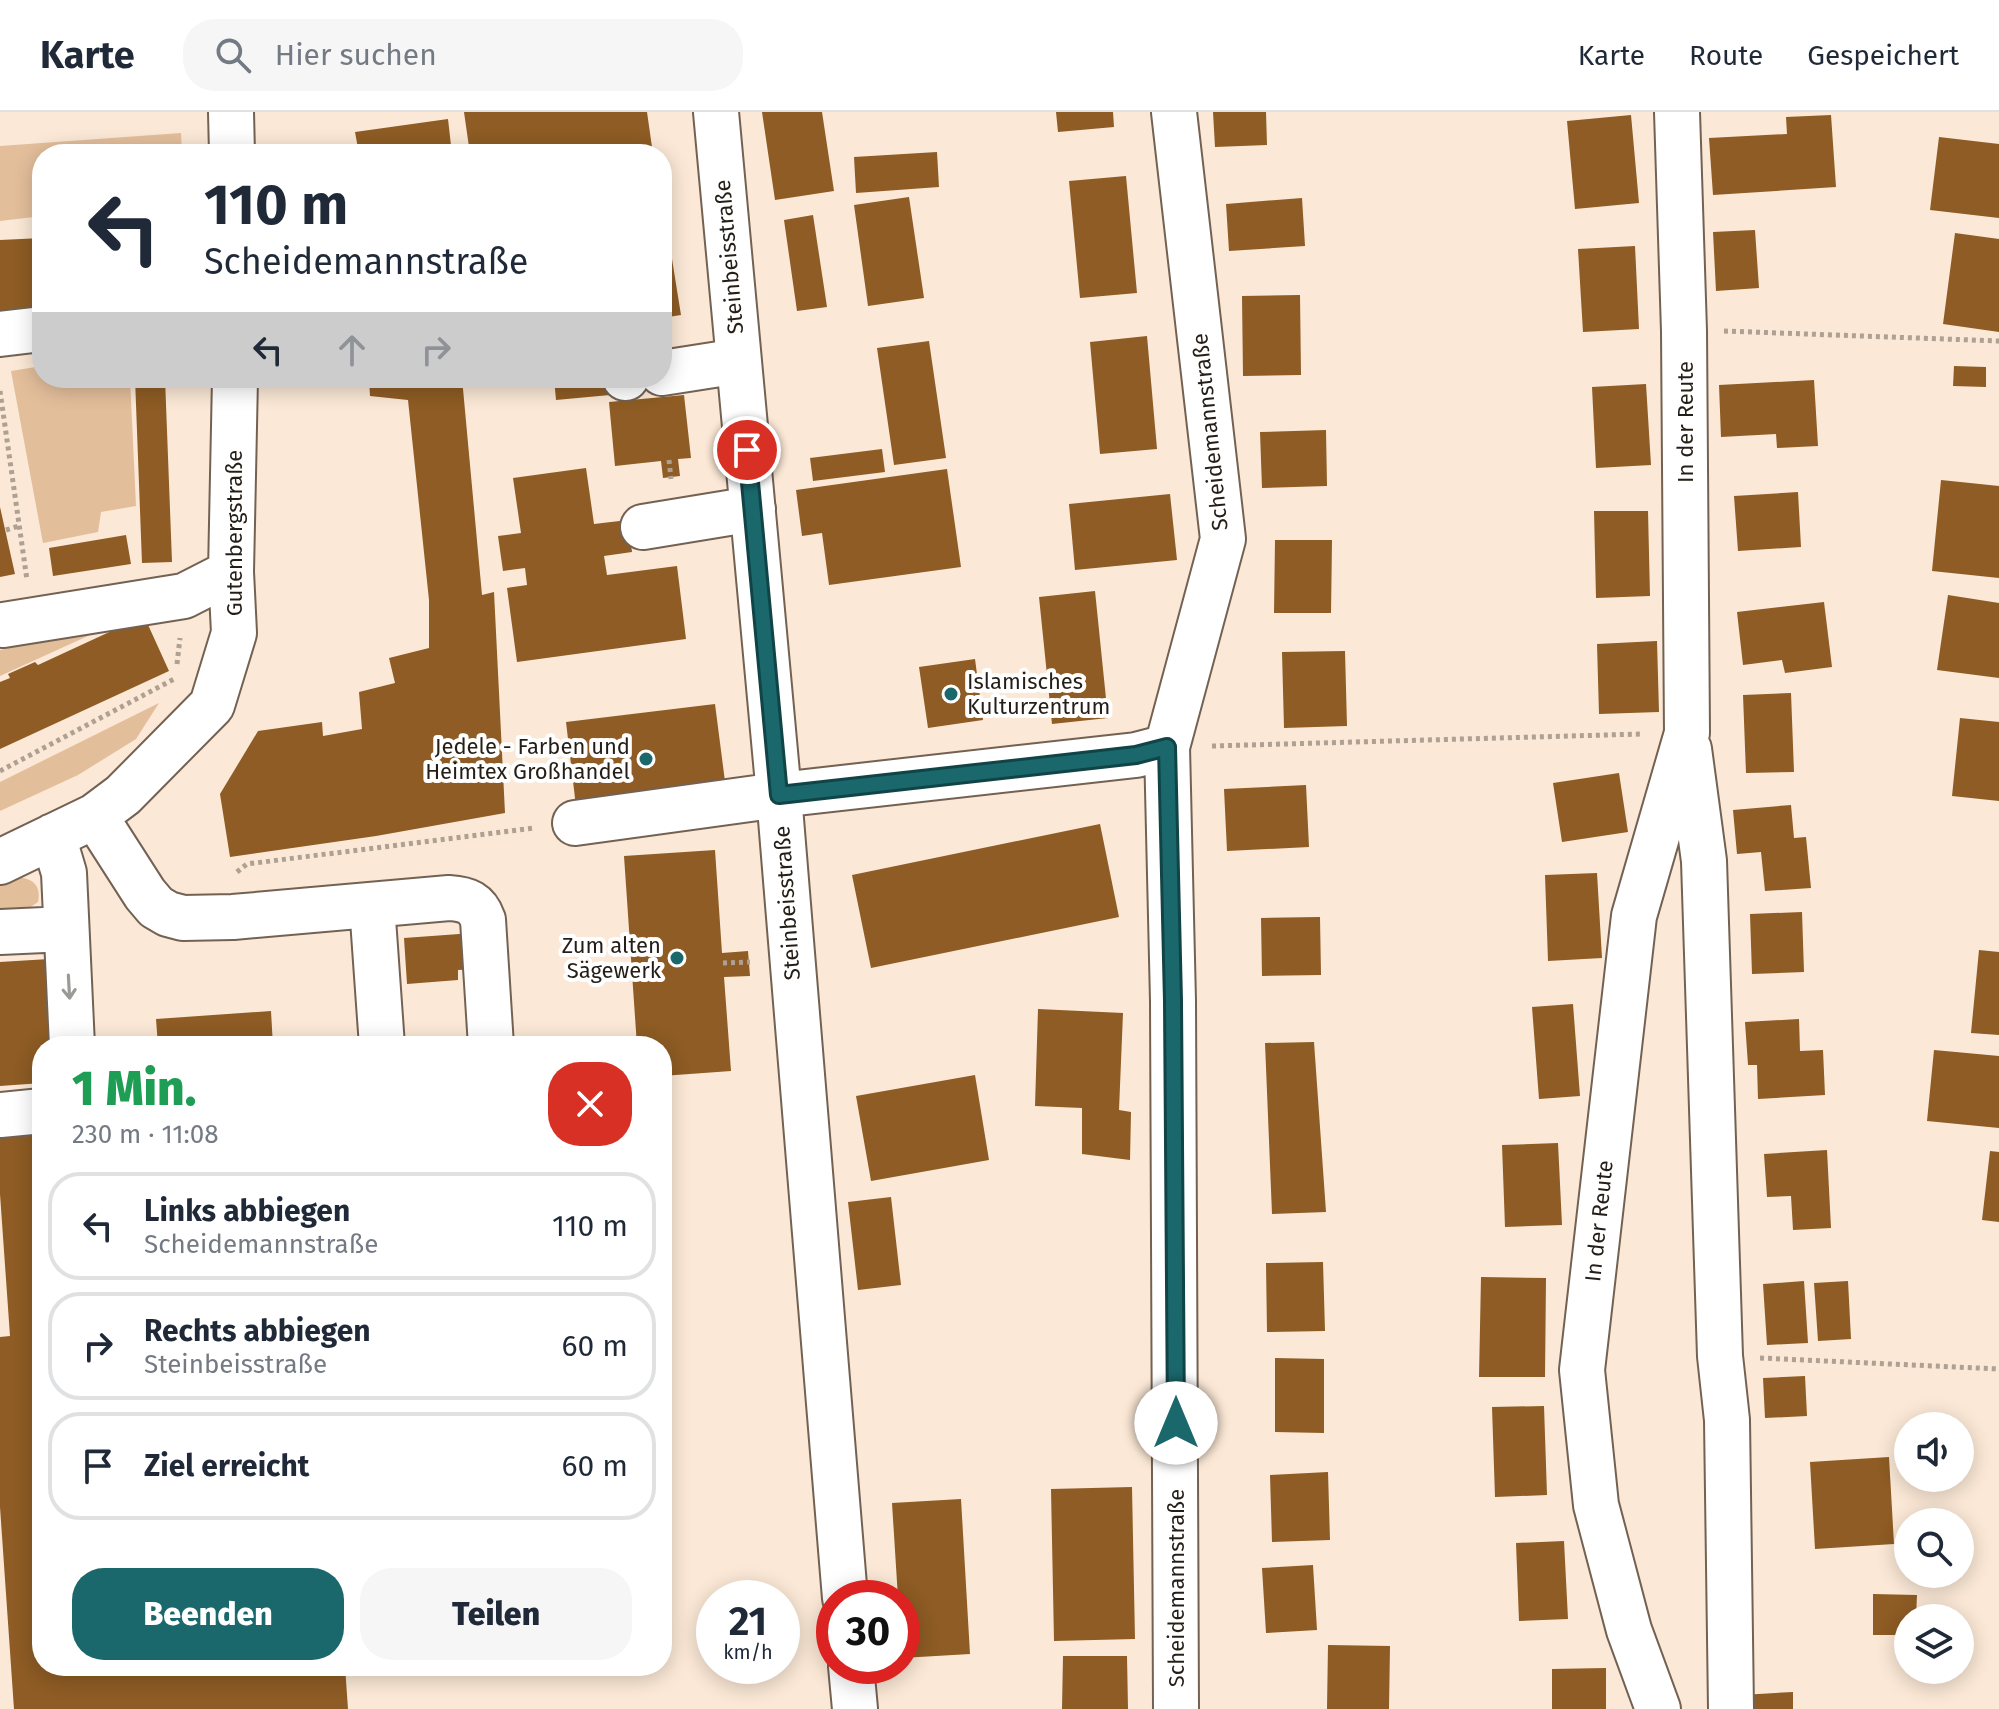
<!DOCTYPE html>
<html lang="de">
<meta charset="utf-8">
<style>
body{margin:0;font-family:"Fira Sans",sans-serif;background:#f6f6f7;color:#1f2937;height:100vh;display:flex;flex-direction:column;font-size:30px;white-space:nowrap}
*{box-sizing:border-box;margin:0}
p{font-size:26px;color:#747a83}
.icon{flex:none;width:44px;height:44px;fill:none;stroke:currentColor;stroke-width:2;stroke-linecap:round;stroke-linejoin:round}
.map{position:relative;flex:1;overflow:hidden}
.panel{position:absolute;left:32px;top:924px;width:640px;height:640px;display:flex;flex-direction:column;background:#fff;border-radius:32px;box-shadow:0 4px 20px #0003}
.panel>*{flex:none}
.top-card{position:absolute;left:32px;top:32px;width:640px;height:244px;border-radius:32px;box-shadow:0 4px 20px #0003;background:#fff;color:#1f2937;overflow:hidden}
.buttons{position:absolute;left:1894px;top:1300px;display:grid;gap:16px}
.buttons a{display:grid;place-items:center;width:80px;height:80px;border-radius:50%;background:#fff;box-shadow:0 4px 20px #0003;font-size:40px}
.speed{position:absolute;left:696px;top:1468px;display:flex;gap:16px;font-size:40px;font-weight:700;text-align:center}
.speed>*{display:grid;place-content:center;width:104px;height:104px;border-radius:50%;background:#fff;box-shadow:0 4px 20px #0003;line-height:1}
.speed small{font-size:20px;font-weight:400}
.speed .limit{border:12px solid #d22;background:#fff;color:#111}
.pin{position:absolute;display:grid;place-items:center;width:68px;height:68px;color:#fff;margin:-34px;border:4px solid #fff;border-radius:50%;box-shadow:0 2px 8px #0007}
.me{position:absolute;width:88px;margin:-44px;rotate:0deg;stroke-linejoin:round;filter:drop-shadow(0 0 6px #0008)}
.turn{display:flex;align-items:center;gap:28px;height:168px;padding:0 40px;font-size:36px}
.turn .icon{width:104px;height:104px;stroke-width:2.5}
.turn b{display:block;font-size:56px;line-height:68px}
.lanes{display:flex;align-items:center;height:76px;padding:0 40px;background:#0003;justify-content:center;gap:40px;direction:ltr}
.lanes .off{opacity:.35}
.round{display:grid;place-items:center;flex:none;width:84px;height:84px;border-radius:32px;background:#f6f6f7}
.overview{display:flex;align-items:center;justify-content:space-between;height:136px;padding:0 40px}
h1{font-size:48px;font-weight:800;line-height:60px;color:#1e9e55}
.primary-button{display:flex;gap:16px;margin-top:auto;padding:16px 40px}
.primary-button a{flex:1;height:92px;border-radius:32px;background:#1a686c;color:#fff;font-size:32px;font-weight:800;line-height:92px;text-align:center}
.primary-button a+a{background:#f6f6f7;color:#1f2937}
ul{padding:0;list-style:none}
li{display:flex;align-items:center;gap:24px;height:108px;margin:0 16px 12px;padding:0 24px;border:4px solid #e0e1e3;border-radius:32px}
li div{flex:1}
li b{display:block;font-size:30px}
li em{font-style:normal}
header{display:flex;align-items:center;gap:48px;box-sizing:border-box;height:112px;padding:0 40px;background:#fff;border-bottom:2px solid #e0e1e3}
header strong{font-size:38px}
nav{display:flex;gap:44px;margin-inline-start:auto;font-size:28px}
.search{width:560px;height:72px;background:#f6f6f7;display:flex;align-items:center;gap:20px;box-sizing:border-box;padding:0 28px;border-radius:32px;color:#747a83;font-size:30px}
.map>svg:first-child{display:block}
</style>
<header>
<strong>Karte</strong>
<div class="search"><svg class="icon" aria-label="search" viewBox="0 0 24 24"><circle cx="10" cy="10" r="6"/><path d="M15 15l6 6"/></svg>Hier suchen</div>
<nav><a>Karte</a><a>Route</a><a>Gespeichert</a></nav>
</header>
<div class="map">
<svg width="1999" height="1597" viewBox="0 0 1999 1597">
<rect width="100%" height="100%" fill="#fbe8d6"/>
<path fill="#e3be9b" d="M181,21L182,42H42V104L0,109V34Z
M42,254V266H130L136,394L101,400L98,420L43,431L11,259Z
M123,508L0,564V538Z
M159,591L136,627L78,663L0,699V670Z
M13,765C30,765 42,771 38,790L29,796L0,799V770Z"/>
<path fill="#8e5c24" d="M464,0H647L653,42H470Z
M762,0H822L834,79L775,88Z
M1056,0H1113L1114,15L1058,20Z
M1213,0H1266L1267,33L1215,35Z
M1631,3L1639,91L1575,97L1567,9Z
M1831,3L1836,75L1713,83L1709,26L1787,22L1786,5Z
M448,7L452,42H359L355,20Z
M1939,25L1999,32V106L1930,98Z
M937,40L939,75L856,81L854,45Z
M1126,64L1137,181L1080,186L1069,69Z
M909,85L924,186L868,194L854,93Z
M1302,86L1305,134L1229,139L1226,92Z
M813,103L827,195L797,199L784,108Z
M664,118L668,146L662,147V119Z
M1755,118L1759,176L1716,179L1713,120Z
M1955,121L1999,127V220L1943,212Z
M42,126V203L0,204V128Z
M1635,134L1639,217L1583,220L1578,137Z
M672,147L681,203L662,206V149Z
M1300,183L1301,263L1243,264L1242,184Z
M1147,224L1157,337L1100,342L1090,230Z
M929,229L946,346L894,353L877,236Z
M1954,254L1986,255V275L1953,274Z
M135,266H165L172,450L142,451Z
M369,266H462L482,483L494,480L505,701L376,724L230,745L220,682L258,619L322,610L323,624L362,617L359,580L395,571L389,546L429,536V488L408,288L370,284Z
M554,266H608L610,283L556,288Z
M1814,268L1818,334L1777,336L1776,322L1721,325L1719,273Z
M1646,272L1651,353L1596,356L1592,275Z
M684,283L691,346L678,347L680,364L663,366L661,349L615,354L609,290Z
M1326,318L1327,374L1262,376L1260,320Z
M882,337L885,360L813,369L810,346Z
M586,356L594,412L628,408L632,440L604,444L607,463L677,454L686,527L517,550L507,476L527,473L525,456L503,459L498,424L521,421L513,366Z
M947,357L961,455L829,473L822,421L802,424L796,378Z
M1941,368L1999,374V466L1932,459Z
M1798,380L1801,435L1738,439L1734,384Z
M1170,382L1177,448L1075,458L1069,392Z
M0,395L15,462L0,465Z
M1594,399H1648L1650,484L1596,486Z
M126,423L131,452L53,464L49,436Z
M1275,428H1332L1331,501H1274Z
M1095,479L1108,606L1052,612L1039,485Z
M1948,483L1999,491V566L1937,558Z
M1824,490L1832,555L1785,561L1782,548L1743,553L1737,500Z
M144,504L169,559L0,637V570L10,566L8,562L35,550L38,553Z
M1657,529L1659,600L1599,602L1597,532Z
M1345,539L1347,614L1284,616L1282,540Z
M975,547L983,608L928,616L919,555Z
M1791,581L1794,660L1746,661L1743,583Z
M715,592L727,685L577,703L566,610Z
M1960,606L1999,610V689L1952,684Z
M1619,661L1628,720L1562,730L1553,671Z
M1306,673L1309,735L1227,739L1224,677Z
M1791,693L1794,726L1806,725L1811,776L1765,779L1761,740L1737,742L1733,698Z
M1100,712L1119,805L871,856L852,763Z
M715,738L722,841L748,839L750,864L724,865L731,959L662,964V934H637L624,744Z
M1597,761L1602,846L1548,849L1545,763Z
M1802,800L1804,860L1752,862L1750,802Z
M1320,805L1321,863L1262,864L1261,806Z
M473,821L475,857L458,858V868L407,872L404,826Z
M1979,838L1999,840V923L1971,921Z
M49,847L55,934H42V971L0,974V850Z
M1573,892L1580,984L1539,987L1532,895Z
M1038,897L1123,901L1119,998L1131,1000L1130,1048L1082,1042V996L1035,994Z
M271,899L273,934H158L156,907Z
M1799,907L1800,939L1823,938L1825,983L1758,987L1757,953H1748L1745,910Z
M1314,930L1326,1100L1272,1102L1265,931Z
M1934,938L1999,944V1016L1927,1009Z
M975,963L989,1048L871,1069L856,984Z
M42,1023V1554H345L348,1597H14L0,1395V1225L10,1224L0,1082V1026Z
M1558,1031L1562,1113L1505,1115L1502,1033Z
M1827,1038L1831,1116L1793,1118L1791,1084L1767,1085L1764,1042Z
M1990,1039L1999,1040V1110L1982,1108Z
M891,1085L901,1173L858,1178L848,1090Z
M1323,1150L1325,1219L1267,1220L1266,1151Z
M1481,1165L1546,1166L1545,1265H1479Z
M1804,1169L1808,1231L1767,1233L1763,1172Z
M1848,1169L1851,1227L1818,1229L1814,1171Z
M1275,1246L1324,1247V1321L1275,1320Z
M1805,1264L1807,1304L1765,1306L1763,1266Z
M1544,1294L1547,1383L1495,1385L1492,1295Z
M1889,1345L1894,1432L1815,1437L1810,1350Z
M1328,1360L1330,1428L1272,1430L1270,1363Z
M1132,1375L1135,1527L1054,1529L1051,1377Z
M961,1387L970,1542L902,1546V1486H898L892,1391Z
M1564,1429L1568,1507L1519,1509L1516,1431Z
M1313,1453L1317,1518L1266,1521L1262,1456Z
M1873,1482L1917,1483L1916,1506H1908V1523H1873Z
M1328,1533L1390,1534L1389,1597H1327Z
M1063,1544H1127L1128,1597H1062Z
M1606,1556V1597H1552V1557Z
M1793,1580V1597H1742L1741,1583Z"/>
<g fill="none" stroke-linecap="round" stroke-linejoin="round">
<defs>
<path id="minor" d="M231,0L232,42
M716,0L779,683L845,1486
M1174,0L1223,427L1167,635L1173,889L1176,1597
M0,222L42,217
M662,261L739,249
M625,266H626
M643,415L753,397
M3,513L184,484L231,460
M1689,637L1704,749L1720,1244L1727,1308L1731,1597
M95,704L145,782L156,795L168,802L183,806L233,805L449,786C467,787 477,791 483,808L491,934
M575,711L779,683L1136,643L1167,635
M53,724L64,761L72,934
M0,750L95,704L123,683L212,593L234,521L231,460L235,266
M372,793L382,934
M0,820L66,817
M0,1003L42,999
M851,1554L855,1597
M1658,1597L1629,1518L1596,1393L1582,1258L1634,804L1687,621L1684,219L1677,0"/>
</defs>
<use href="#minor" stroke="#736253" stroke-width="48"/>
<path stroke="#aea092" stroke-width="5" stroke-dasharray="4 4" stroke-linecap="butt" d="M1724,219L1999,229
M0,279L27,468
M669,348L671,367
M6,418L19,414
M177,552L180,526
M1212,634L1642,622
M0,659L176,566
M237,760L247,752L534,716
M723,851L750,850
M1760,1246L1999,1257"/>
<use href="#minor" stroke="#fff" stroke-width="44"/>
</g>
<defs><path id="oneway-shaft" d="M-6 0H5M1.5-3L5.5 0L1.5 3" fill="none" stroke-width="1.6" stroke-linecap="round" stroke-linejoin="round" transform="scale(2)"/></defs>
<use stroke="#9c9a97" href="#oneway-shaft" transform="translate(69 875) rotate(87)"/>
<g fill="none" stroke-linecap="round" stroke-linejoin="round">
<defs>
<path id="route" d="M747,338L779,683L1136,643L1167,635L1173,889L1176,1311"/>
</defs>
<use href="#route" stroke="#114446" stroke-width="20"/>
<use href="#route" stroke="#1a686c" stroke-width="14"/>
</g>
<g fill="#1a686c" stroke="#fff" stroke-width="3">
<circle cx="951" cy="582" r="8"/>
<circle cx="646" cy="647" r="8"/>
<circle cx="677" cy="846" r="8"/>
</g>
<g text-anchor="middle" dominant-baseline="central" stroke-width="8" stroke-linejoin="round" paint-order="stroke">
<g font-size="22" fill="#241e17" stroke="#fff">
<text transform="translate(729 145) rotate(-95)">Steinbeisstraße</text>
<text transform="translate(1685 310) rotate(-90)">In der Reute</text>
<text transform="translate(1210 320) rotate(-96)">Scheidemannstraße</text>
<text transform="translate(234 421) rotate(-90)">Gutenbergstraße</text>
<text transform="translate(787 791) rotate(-94)">Steinbeisstraße</text>
<text transform="translate(1599 1109) rotate(-84)">In der Reute</text>
<text transform="translate(1176 1476) rotate(-90)">Scheidemannstraße</text>
</g>
<g font-size="22" fill="#241e17" stroke="#fff" text-anchor="end">
<text x="967" y="569" text-anchor="start">Islamisches<tspan x="967" dy="25">Kulturzentrum</tspan></text>
<text x="630" y="634">Jedele - Farben und<tspan x="630" dy="25">Heimtex Großhandel</tspan></text>
<text x="661" y="833">Zum alten<tspan x="661" dy="25">Sägewerk</tspan></text>
</g>
</g>
</svg>
<div class="buttons">
<a><svg class="icon" aria-label="sound" viewBox="0 0 24 24"><path d="M4 9h4l5-4v14l-5-4H4zM17 9q2 3 0 6"/></svg></a>
<a><svg class="icon" aria-label="search" viewBox="0 0 24 24"><circle cx="10" cy="10" r="6"/><path d="M15 15l6 6"/></svg></a>
<a><svg class="icon" aria-label="layers" viewBox="0 0 24 24"><path d="M12 4l9 5-9 5-9-5zM3 14l9 5 9-5"/></svg></a>
</div>
<div class="speed"><div>21<small>km/h</small></div><div class="limit">30</div></div>
<div class="pin" style="left:747px;top:338px;background:#d93025"><svg class="icon" aria-label="arrive" viewBox="0 0 24 24"><path d="M6 21V4h12l-3 4 3 4H6"/></svg></div>
<svg class="me" style="left:1176px;top:1311px" viewBox="-20 -20 40 40"><circle r="19" fill="#fff"/><path d="M0-13L10 11 0 6-10 11z" fill="#1a686c"/></svg>
<div class="top-card">
<div class="turn"><svg class="icon" aria-label="left" viewBox="0 0 24 24"><path d="M17 20v-9H6M10 6l-5 5 5 5"/></svg><div><b>110 m</b>Scheidemannstraße</div></div>
<div class="lanes"><svg class="icon" aria-label="left" viewBox="0 0 24 24"><path d="M17 20v-9H6M10 6l-5 5 5 5"/></svg><svg class="icon off" aria-label="ahead" viewBox="0 0 24 24"><path d="M12 20V5M6 11l6-6 6 6"/></svg><svg class="icon off" aria-label="right" viewBox="0 0 24 24"><path d="M7 20v-9h11M14 6l5 5-5 5"/></svg></div>
</div>
<section class="panel">
<div class="overview"><div><h1>1 Min.</h1><p>230 m · 11:08</p></div><a class="round" style="background:#d93025;color:#fff"><svg class="icon" aria-label="close" viewBox="0 0 24 24"><path d="M6 6l12 12M18 6L6 18"/></svg></a></div>
<ul>
<li><svg class="icon" aria-label="left" viewBox="0 0 24 24"><path d="M17 20v-9H6M10 6l-5 5 5 5"/></svg><div><b>Links abbiegen</b><p>Scheidemannstraße</p></div><em>110 m</em></li>
<li><svg class="icon" aria-label="right" viewBox="0 0 24 24"><path d="M7 20v-9h11M14 6l5 5-5 5"/></svg><div><b>Rechts abbiegen</b><p>Steinbeisstraße</p></div><em>60 m</em></li>
<li><svg class="icon" aria-label="arrive" viewBox="0 0 24 24"><path d="M6 21V4h12l-3 4 3 4H6"/></svg><div><b>Ziel erreicht</b></div><em>60 m</em></li>
</ul>
<div class="primary-button"><a>Beenden</a><a>Teilen</a></div>
</section>
</div>
